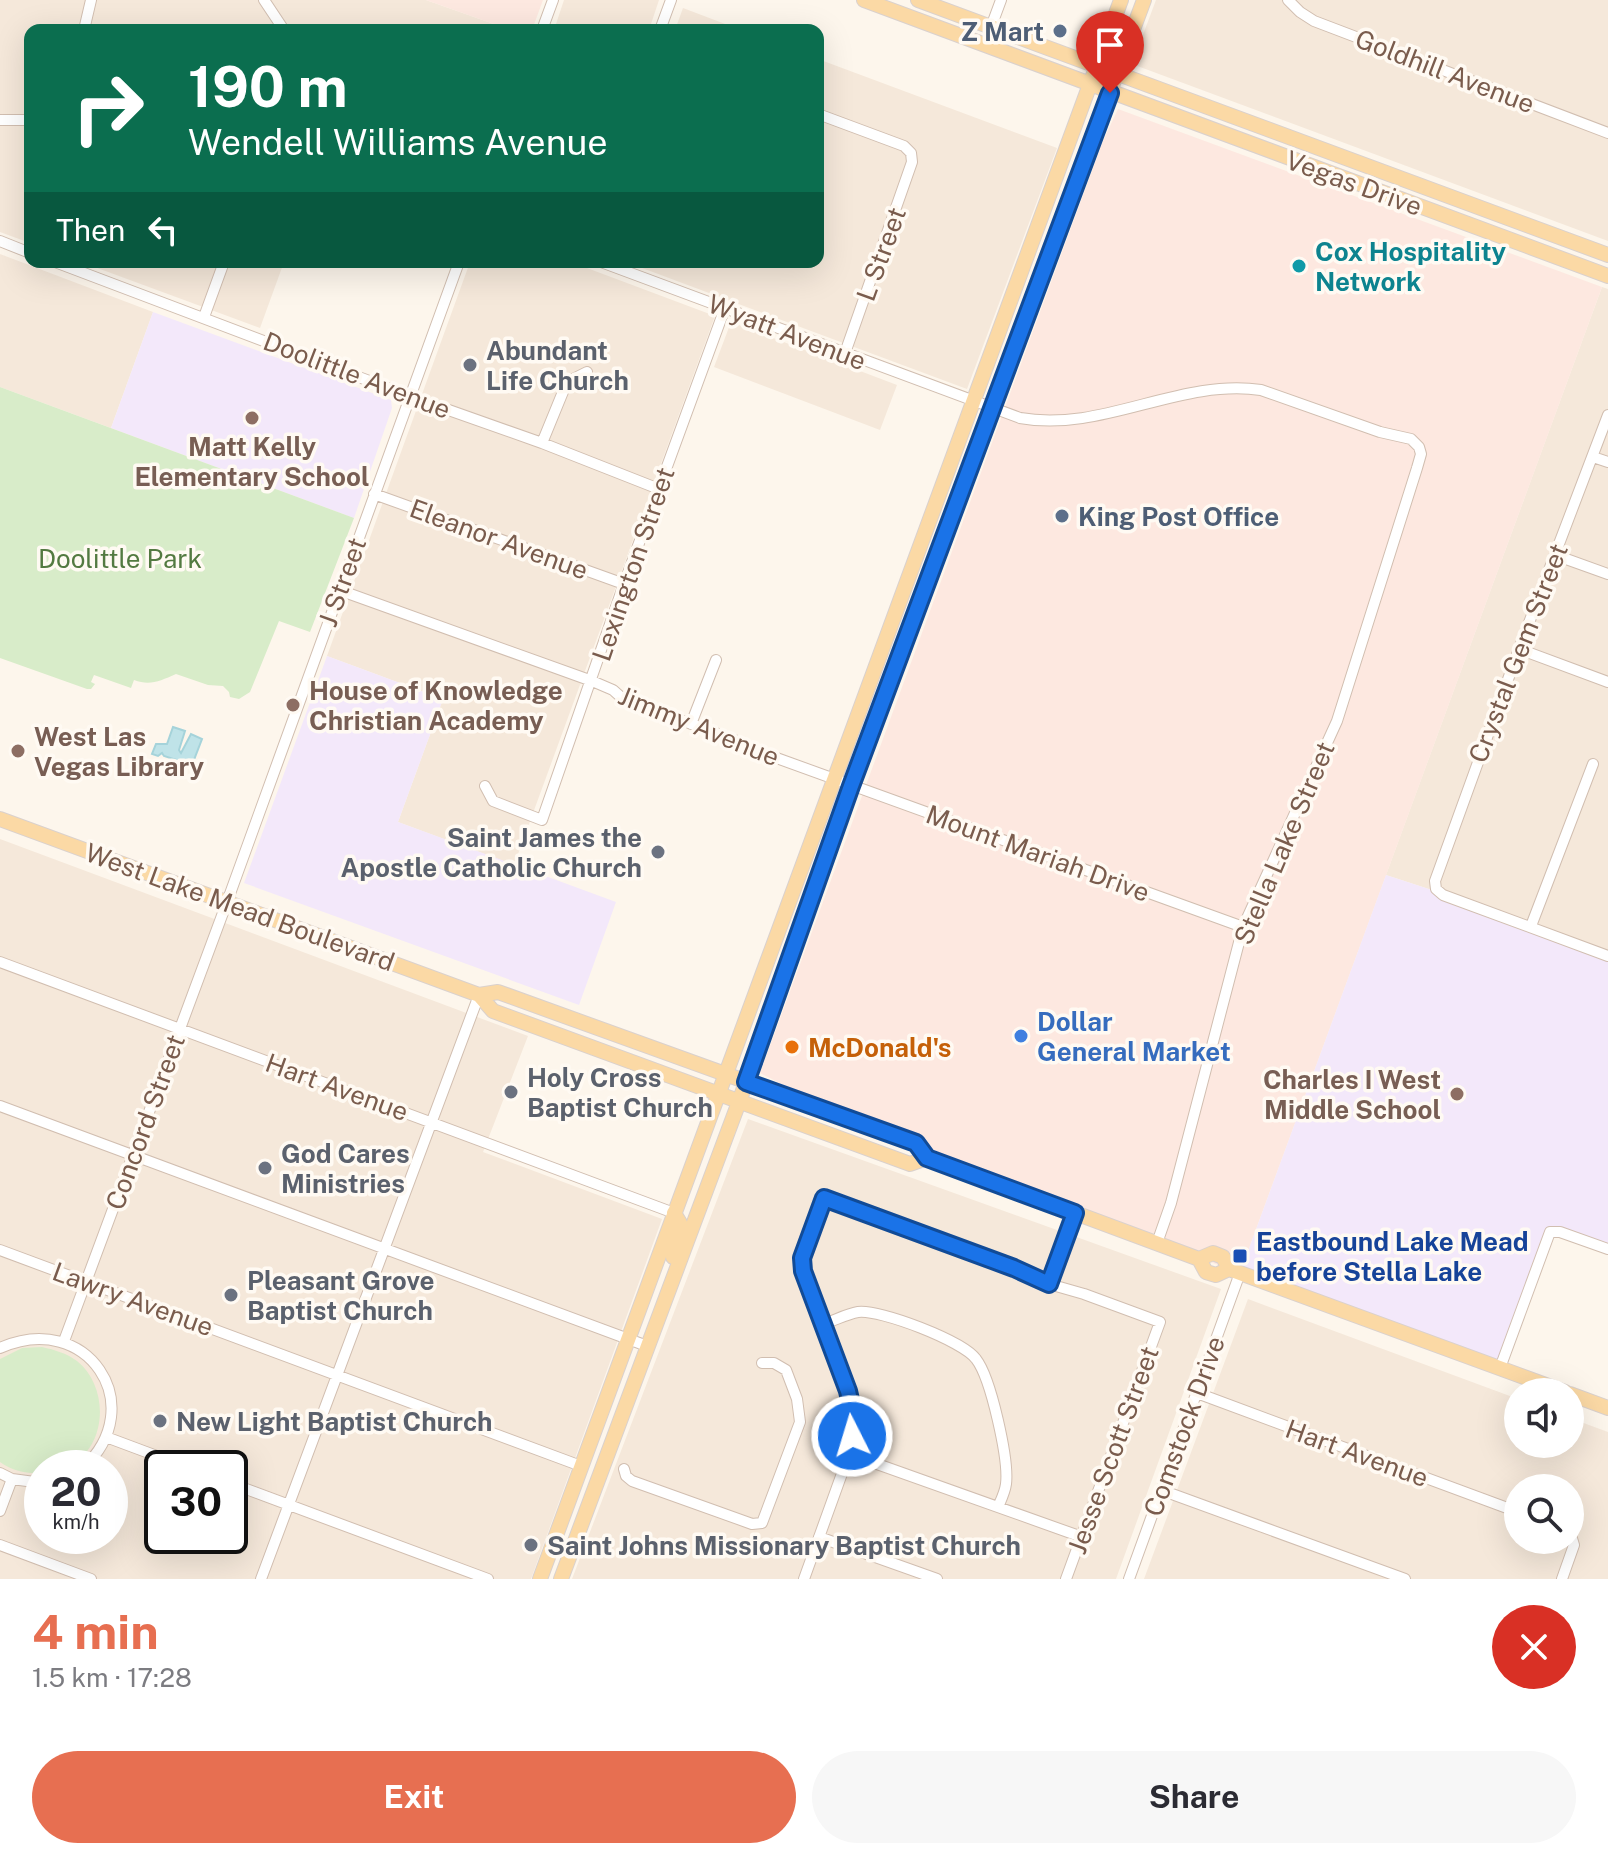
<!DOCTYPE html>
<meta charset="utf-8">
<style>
body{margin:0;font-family:"Public Sans",sans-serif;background:#f7f7f7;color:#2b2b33;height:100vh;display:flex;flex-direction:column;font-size:30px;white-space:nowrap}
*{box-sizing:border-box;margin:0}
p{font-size:26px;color:#7c7c81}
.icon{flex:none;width:44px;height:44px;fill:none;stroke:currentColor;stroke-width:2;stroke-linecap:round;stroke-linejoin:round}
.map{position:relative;height:1579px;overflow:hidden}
.details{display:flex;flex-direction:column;background:#fff;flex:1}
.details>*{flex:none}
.guide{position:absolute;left:24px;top:24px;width:800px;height:244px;border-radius:16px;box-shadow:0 8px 32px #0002;background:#0b6e4f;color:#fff;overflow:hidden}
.tools{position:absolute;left:1504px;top:1378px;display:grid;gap:16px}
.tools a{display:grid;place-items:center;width:80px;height:80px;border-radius:50%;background:#fff;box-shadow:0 8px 32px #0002;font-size:40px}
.speed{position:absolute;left:24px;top:1450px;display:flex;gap:16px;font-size:40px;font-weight:700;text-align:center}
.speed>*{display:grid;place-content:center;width:104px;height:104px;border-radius:50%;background:#fff;box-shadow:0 8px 32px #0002;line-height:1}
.speed small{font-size:20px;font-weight:400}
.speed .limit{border:4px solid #111;border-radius:12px;background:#fff;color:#111}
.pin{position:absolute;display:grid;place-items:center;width:68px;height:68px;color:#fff;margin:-82px -34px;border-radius:50% 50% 50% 0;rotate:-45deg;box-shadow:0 0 8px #0007}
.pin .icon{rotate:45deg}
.me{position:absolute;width:88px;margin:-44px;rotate:355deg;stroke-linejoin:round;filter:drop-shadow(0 0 6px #0008)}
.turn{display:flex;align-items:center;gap:28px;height:168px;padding:0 32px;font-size:36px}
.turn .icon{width:104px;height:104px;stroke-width:2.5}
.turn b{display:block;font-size:56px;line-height:68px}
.then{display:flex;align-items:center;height:76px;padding:0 32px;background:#0003;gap:16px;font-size:30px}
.round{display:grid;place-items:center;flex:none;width:84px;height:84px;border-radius:42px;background:#f7f7f7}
.overview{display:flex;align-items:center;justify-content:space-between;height:136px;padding:0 32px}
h1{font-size:48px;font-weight:700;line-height:60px;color:#e76f51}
.cta{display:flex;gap:16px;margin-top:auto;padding:16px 32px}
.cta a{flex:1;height:92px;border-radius:48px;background:#e76f51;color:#fff;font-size:32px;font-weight:700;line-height:92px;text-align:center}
.cta a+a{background:#f7f7f7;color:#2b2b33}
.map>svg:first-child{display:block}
</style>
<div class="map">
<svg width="1608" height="1579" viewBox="0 0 1608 1579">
<rect width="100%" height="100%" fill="#fdf6ec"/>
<path fill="#f5e8da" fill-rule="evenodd" d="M0,0H426L511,30H30V243L0,232Z
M564,0H659L649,30H554Z
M1156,0H1608V241L1132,64Z
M683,8L741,30H675Z
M818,59L1057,148L967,389L626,262H818Z
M0,254L153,312L111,428L0,387Z
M81,262H284L260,328Z
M470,262H571L715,316L514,865L398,822L443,699L327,656Z
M1602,287L1608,289V956L1438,892L1386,875Z
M731,322L897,385L880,430L714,367Z
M0,839L528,1036L483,1152L662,1219L531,1579H0ZM42,1468H110V1536H42ZM162,1468H230V1536H162Z
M748,1119L1221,1289L1116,1579H572Z
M1248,1299L1518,1399V1444H1570V1418L1608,1432V1579H1144ZM1518,1488H1570V1540H1518Z"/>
<path fill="#fde8e0" d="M426,0H543L532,30H511Z
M1118,109L1602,287L1240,1273L927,1158L760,1073L1103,141Z"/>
<path fill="#f3e8fa" d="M153,312L391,400L392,408L354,518L111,428Z
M327,656L443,699L398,822L616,902L579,1005L244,883Z
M1386,875L1438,892L1608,956V1249L1550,1232L1500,1368L1240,1273Z"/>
<path fill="#d8ecc9" d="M0,387L354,518L310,632L279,621L250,692L239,699L230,697L229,692L223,686L208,685L176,674C160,681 150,686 134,680L131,688L94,675L91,682L95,684L91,689H87L0,658Z
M42,1347C55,1350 66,1353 77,1361C110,1387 108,1449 67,1467C60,1470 50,1468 42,1468V1473C27,1474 12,1471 0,1462V1359L22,1348Z"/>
<path fill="#bfe3e8" stroke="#a5d3da" stroke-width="2" d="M173,727L185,731L179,750L181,753L191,734L202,739L192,765L164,756L162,753L158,756L152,754L156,744H167Z"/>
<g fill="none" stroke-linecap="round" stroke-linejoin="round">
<defs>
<path id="minor" d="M264,0L284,30
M1288,0L1300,12L1314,21L1608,133
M991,27L1001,0
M84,30L91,0
M542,30L553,0
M660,30L671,0
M818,114L904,146L911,153L912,162L845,353
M0,120H30
M0,241L30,253
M55,262L409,396L542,443L659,489
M601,262L1020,418C1102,433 1179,378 1261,390L1380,432L1411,439L1419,447L1421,454L1417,468L1337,721L1243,927L1171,1203L1157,1243
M204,317L224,262
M1608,415L1519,649L1435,881L1436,889L1443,895L1608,956
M542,443L567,382L587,372
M1593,457L1608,462
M374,494L624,584
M1555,555L1608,574
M339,590L592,681L613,690L622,698L740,742L749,748L1243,927
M1519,649L1608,682
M691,724L716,660
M485,786L493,801L542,820L624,584L725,308
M1531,926L1593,764
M0,962L674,1213
M0,1106L647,1346
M0,1250L581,1466
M1049,1284L1075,1213
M823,1324C834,1321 846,1314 858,1312C880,1309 963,1341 976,1359C991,1378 1009,1460 1006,1484C1005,1492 1001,1500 998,1507
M64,1341L227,902L459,262
M0,1348C87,1309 151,1406 83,1468
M1500,1368L1550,1232H1560L1608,1249
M1197,1393L1518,1512
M106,1437L189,1468
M849,1454L1082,1537
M624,1469L626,1476L632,1481L752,1524L762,1523L800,1422L797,1399L786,1370L774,1363H762
M0,1473L12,1479L42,1483
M230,1483L488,1579
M1161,1490L1405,1579
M0,1511L12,1479
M819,1537L937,1579
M0,1545L91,1579
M261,1579L479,995
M804,1579L849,1454C853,1432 853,1412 848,1391L803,1271L802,1258L824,1198L1014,1268L1049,1284L1084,1294L1160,1322L1066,1579
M1129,1579L1240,1273
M1562,1579L1574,1545L1570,1532"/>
<path id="major" d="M864,0L1608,276
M918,0L1608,255
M0,819L479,995L493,1011L910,1164L927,1158
M479,995L498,992L916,1143L927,1158L1199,1259L1213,1253L1223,1257L1229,1269
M673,1257L680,1223L674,1213
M1199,1259L1206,1272L1216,1275L1229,1269L1565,1392
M1570,1394L1608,1408
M540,1579L1121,0
M561,1579L739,1102L851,786L1144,0"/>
</defs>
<use href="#minor" stroke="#d1beb0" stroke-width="12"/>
<use href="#major" stroke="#dad1cd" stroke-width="16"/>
<use href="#minor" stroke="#fff" stroke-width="10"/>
<use href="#major" stroke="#fbd9a5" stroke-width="14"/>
</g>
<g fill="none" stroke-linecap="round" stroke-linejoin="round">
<defs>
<path id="route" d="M852,1436V1409L848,1391L803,1271L802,1258L824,1198L1014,1268L1049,1284L1075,1213L927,1158L916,1143L746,1082L851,786L1110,93"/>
</defs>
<use href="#route" stroke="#114b97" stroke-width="20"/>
<use href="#route" stroke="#1a73e8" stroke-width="14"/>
</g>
<g fill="#5c6f8a" stroke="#fffaf3" stroke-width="3">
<circle cx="1060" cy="31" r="8"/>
<circle cx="1062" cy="516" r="8"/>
</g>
<circle fill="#0f9aa8" stroke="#fffaf3" stroke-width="3" cx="1299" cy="266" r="8"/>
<g fill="#6b7280" stroke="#fffaf3" stroke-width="3">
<circle cx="470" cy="365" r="8"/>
<circle cx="658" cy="852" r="8"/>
<circle cx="511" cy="1092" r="8"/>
<circle cx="265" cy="1168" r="8"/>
<circle cx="231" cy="1295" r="8"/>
<circle cx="160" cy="1421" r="8"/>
<circle cx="531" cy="1545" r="8"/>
</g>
<g fill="#8d6e63" stroke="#fffaf3" stroke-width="3">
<circle cx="252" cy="418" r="8"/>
<circle cx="293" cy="705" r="8"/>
<circle cx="18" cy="751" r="8"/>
<circle cx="1457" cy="1094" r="8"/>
</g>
<circle fill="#3f7fe0" stroke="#fffaf3" stroke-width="3" cx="1021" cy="1036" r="8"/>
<circle fill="#e8710a" stroke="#fffaf3" stroke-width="3" cx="792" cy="1047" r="8"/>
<rect fill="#1a4fb4" stroke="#fffaf3" stroke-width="3" x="1232" y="1248" width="16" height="16" rx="4"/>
<g text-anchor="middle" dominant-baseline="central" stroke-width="7" stroke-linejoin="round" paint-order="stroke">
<g font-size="26" font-weight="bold" fill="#4e5e75" stroke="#fffaf3" text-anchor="end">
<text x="1044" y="31">Z Mart</text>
<text x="1078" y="516" text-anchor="start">King Post Office</text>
</g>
<g font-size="26" fill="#7a5c4d" stroke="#fffaf3">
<text transform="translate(1445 71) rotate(21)">Goldhill Avenue</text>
<text transform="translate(1354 183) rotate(20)">Vegas Drive</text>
<text transform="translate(881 254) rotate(-70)">L Street</text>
<text transform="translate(787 332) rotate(21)">Wyatt Avenue</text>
<text transform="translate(357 375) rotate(21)">Doolittle Avenue</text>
<text transform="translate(499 539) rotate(20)">Eleanor Avenue</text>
<text transform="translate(633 564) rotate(-71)">Lexington Street</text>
<text transform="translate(342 582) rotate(-70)">J Street</text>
<text transform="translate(1518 653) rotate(-69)">Crystal Gem Street</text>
<text transform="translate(699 726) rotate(22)">Jimmy Avenue</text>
<text transform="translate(1284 843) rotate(-67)">Stella Lake Street</text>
<text transform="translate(1038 853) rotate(20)">Mount Mariah Drive</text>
<text transform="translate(240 907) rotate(20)">West Lake Mead Boulevard</text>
<text transform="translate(337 1087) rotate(20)">Hart Avenue</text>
<text transform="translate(145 1122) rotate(-70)">Concord Street</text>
<text transform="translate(133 1299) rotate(20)">Lawry Avenue</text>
<text transform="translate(1184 1426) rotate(-70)">Comstock Drive</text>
<text transform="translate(1113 1450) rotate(-70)">Jesse Scott Street</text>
<text transform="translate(1357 1453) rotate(20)">Hart Avenue</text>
</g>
<g font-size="26" font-weight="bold" fill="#0d838f" stroke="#fffaf3" text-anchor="start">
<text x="1315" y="251">Cox Hospitality<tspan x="1315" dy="30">Network</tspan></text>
</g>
<g font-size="26" font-weight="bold" fill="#5b616d" stroke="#fffaf3" text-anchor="start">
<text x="486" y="350">Abundant<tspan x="486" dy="30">Life Church</tspan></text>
<text x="642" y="837" text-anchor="end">Saint James the<tspan x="642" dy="30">Apostle Catholic Church</tspan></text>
<text x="527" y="1077">Holy Cross<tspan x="527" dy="30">Baptist Church</tspan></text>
<text x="281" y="1153">God Cares<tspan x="281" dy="30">Ministries</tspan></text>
<text x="247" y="1280">Pleasant Grove<tspan x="247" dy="30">Baptist Church</tspan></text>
<text x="176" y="1421">New Light Baptist Church</text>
<text x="547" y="1545">Saint Johns Missionary Baptist Church</text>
</g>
<g font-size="26" font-weight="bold" fill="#785e54" stroke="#fffaf3" text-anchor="start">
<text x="252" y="446" text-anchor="middle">Matt Kelly<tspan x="252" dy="30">Elementary School</tspan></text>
<text x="309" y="690">House of Knowledge<tspan x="309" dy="30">Christian Academy</tspan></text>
<text x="34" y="736">West Las<tspan x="34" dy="30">Vegas Library</tspan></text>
<text x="1441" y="1079" text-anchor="end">Charles I West<tspan x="1441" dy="30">Middle School</tspan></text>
</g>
<g font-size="26" fill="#537a41" stroke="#fffaf3">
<text x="120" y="558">Doolittle Park</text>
</g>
<g font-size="26" font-weight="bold" fill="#366cbe" stroke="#fffaf3" text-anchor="start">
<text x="1037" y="1021">Dollar<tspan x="1037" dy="30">General Market</tspan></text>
</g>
<g font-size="26" font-weight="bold" fill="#c56008" stroke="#fffaf3" text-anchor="start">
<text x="808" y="1047">McDonald's</text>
</g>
<g font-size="26" font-weight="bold" fill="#164399" stroke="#fffaf3" text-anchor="start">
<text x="1256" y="1241">Eastbound Lake Mead<tspan x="1256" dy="30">before Stella Lake</tspan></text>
</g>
</g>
</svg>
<div class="tools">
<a><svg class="icon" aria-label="sound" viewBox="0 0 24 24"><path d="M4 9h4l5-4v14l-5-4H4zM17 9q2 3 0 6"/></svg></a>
<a><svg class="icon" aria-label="search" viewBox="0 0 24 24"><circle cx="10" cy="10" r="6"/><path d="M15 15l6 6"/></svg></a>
</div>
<div class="speed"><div>20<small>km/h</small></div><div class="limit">30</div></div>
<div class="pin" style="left:1110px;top:93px;background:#d93025"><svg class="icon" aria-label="arrive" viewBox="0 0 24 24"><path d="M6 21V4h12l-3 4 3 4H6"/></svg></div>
<svg class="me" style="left:852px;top:1436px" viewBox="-20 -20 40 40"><circle r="17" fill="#1a73e8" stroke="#fff" stroke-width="3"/><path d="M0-11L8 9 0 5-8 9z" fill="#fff"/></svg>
<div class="guide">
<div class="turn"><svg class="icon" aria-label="right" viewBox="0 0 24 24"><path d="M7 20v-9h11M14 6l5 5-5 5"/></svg><div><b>190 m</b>Wendell Williams Avenue</div></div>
<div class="then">Then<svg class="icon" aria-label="left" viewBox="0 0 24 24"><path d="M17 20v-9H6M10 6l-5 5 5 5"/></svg></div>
</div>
</div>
<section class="details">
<div class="overview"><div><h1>4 min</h1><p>1.5 km · 17:28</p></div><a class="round" style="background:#d93025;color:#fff"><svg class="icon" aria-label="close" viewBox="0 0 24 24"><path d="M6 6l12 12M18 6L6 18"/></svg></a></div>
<div class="cta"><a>Exit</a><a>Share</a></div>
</section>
